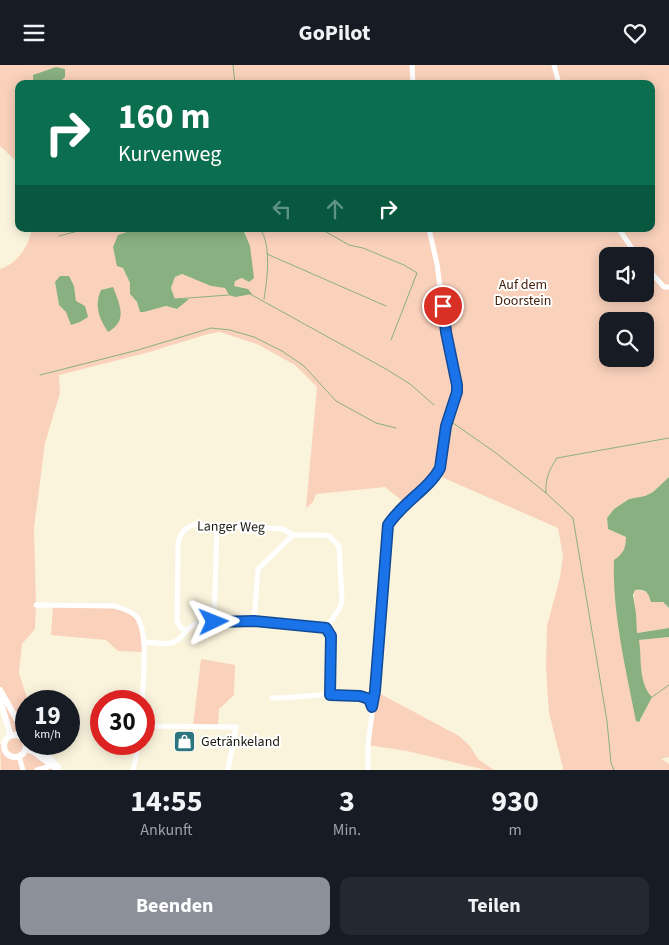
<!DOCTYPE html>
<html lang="de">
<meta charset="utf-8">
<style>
body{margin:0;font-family:"Source Sans 3",sans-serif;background:#242831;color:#f1f3f6;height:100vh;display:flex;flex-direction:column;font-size:19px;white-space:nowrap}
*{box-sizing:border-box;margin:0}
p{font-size:16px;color:#9ea1a6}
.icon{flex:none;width:28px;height:28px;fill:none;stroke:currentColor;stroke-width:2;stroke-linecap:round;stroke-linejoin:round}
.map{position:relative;height:705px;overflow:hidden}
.drawer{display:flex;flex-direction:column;background:#171b24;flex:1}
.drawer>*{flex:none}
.top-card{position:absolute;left:15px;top:15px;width:640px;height:152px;border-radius:10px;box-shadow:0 2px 12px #0003;background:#0b6e4f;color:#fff;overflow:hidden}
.fabs{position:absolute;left:599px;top:182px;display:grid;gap:10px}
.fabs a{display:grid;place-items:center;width:55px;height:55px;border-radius:10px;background:#171b24;box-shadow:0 2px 12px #0003;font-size:25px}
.speed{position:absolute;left:15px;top:625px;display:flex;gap:10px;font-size:25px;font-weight:700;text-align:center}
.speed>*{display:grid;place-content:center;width:65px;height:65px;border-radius:50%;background:#171b24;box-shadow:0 2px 12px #0003;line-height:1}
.speed small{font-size:12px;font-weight:400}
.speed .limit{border:8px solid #d22;background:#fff;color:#111}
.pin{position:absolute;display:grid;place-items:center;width:42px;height:42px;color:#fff;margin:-21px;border:2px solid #fff;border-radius:50%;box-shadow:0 1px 5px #0007}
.me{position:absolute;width:55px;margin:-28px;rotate:88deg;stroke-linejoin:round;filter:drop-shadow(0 0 4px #0008)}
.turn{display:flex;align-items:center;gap:18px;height:105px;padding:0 20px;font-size:22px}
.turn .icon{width:65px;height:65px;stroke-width:2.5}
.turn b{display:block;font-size:35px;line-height:42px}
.lanes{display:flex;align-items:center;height:48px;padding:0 20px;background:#0003;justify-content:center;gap:25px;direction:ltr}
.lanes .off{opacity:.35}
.eta{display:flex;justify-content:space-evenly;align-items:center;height:85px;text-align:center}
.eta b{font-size:30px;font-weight:700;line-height:35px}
.primary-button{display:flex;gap:10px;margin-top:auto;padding:10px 20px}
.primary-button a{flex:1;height:58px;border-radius:10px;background:#8c9099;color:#fff;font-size:20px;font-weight:700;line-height:58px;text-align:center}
.primary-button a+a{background:#242831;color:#f1f3f6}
header{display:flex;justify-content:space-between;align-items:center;height:65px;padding:0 20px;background:#171b24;font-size:22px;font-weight:700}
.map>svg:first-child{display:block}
</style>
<header><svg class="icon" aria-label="menu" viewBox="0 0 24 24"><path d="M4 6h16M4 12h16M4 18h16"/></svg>GoPilot<svg class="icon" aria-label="heart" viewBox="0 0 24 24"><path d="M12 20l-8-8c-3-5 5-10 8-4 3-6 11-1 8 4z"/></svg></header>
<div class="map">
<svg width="669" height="705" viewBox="0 0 669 705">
<rect width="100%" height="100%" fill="#fbf4dd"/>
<path fill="#fad1bb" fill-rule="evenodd" d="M0,0H669V412L653,427L645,431L629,434L614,444L607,453L608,464L626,472V479L622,489L640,656L651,632C638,618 642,593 638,575L669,572V692L661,694L669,699V705H562L563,703L549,648L546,604L547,561L560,512L563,491L558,463L437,410L405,438L385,422L316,429L313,437L306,443L317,322L295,300L257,279L220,267L208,269L146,288L59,310L60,328L45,378L34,463L36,540L35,564L22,579L19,608L28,636H26V647L21,662L26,668V679H35L60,705H1L0,679H3L5,673L11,670L0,635V204C17,199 29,181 32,164H135L118,170L122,201L130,218V229L137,237L140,246L144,247L166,241L177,244L188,234H175L171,223L175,212L182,209L211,221L248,224L234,221L235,216L243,213L246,168L243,164H651V19H58L65,12L33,10V19H19V101L17,97L0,81ZM608,191H645V229H608ZM55,217L74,221L76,236L66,247L59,240ZM608,256H645V294H608Z
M635,525C648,524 660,534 669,543V563L637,568C636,561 633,529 635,525Z
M53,540C75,541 130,534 140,560C143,567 142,579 143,587L118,586L106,575L51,570Z
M201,594L235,600L234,630L219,644L218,661H193Z
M375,626L459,671L470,681L478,694L494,705H486L407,686L368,680Z"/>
<path fill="#89b080" d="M56,2L65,4V12L58,19H33V10Z
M135,164H243L250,181L254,213L249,217L242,213L235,216L234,221L248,224L252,229L235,232L229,230L225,223L211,221L182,209L175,212L171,223L175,234H189L177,244L166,241L144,247H140L137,237L130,229V218L123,203L117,201L113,182L118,170Z
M60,211H69L74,221L76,236L85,241L88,252L80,257L71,260L66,247L59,240L55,217Z
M113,222C120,240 128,256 108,267C99,253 94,241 101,225Z
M669,412V543L663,537H651C648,527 646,524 635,525L633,530L636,549L637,568L669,563V572L639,575C642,593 638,618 652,632L639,657L636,656C626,605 612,547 614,495C623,489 626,483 626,472L608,464L607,453L614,444L629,434L645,431L653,427Z"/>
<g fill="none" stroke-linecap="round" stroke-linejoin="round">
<path stroke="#89b080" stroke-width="1" d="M233,0L235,19
M260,164C272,179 267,216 264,234
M321,164L349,180L363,183L404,200L417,208L391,275
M59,171L86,164
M267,189L386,241
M250,229L386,304L410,319L434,340
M175,234L229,230
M40,310L138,285L211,263L230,265L254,272L282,286L304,301L336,336L376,358L396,363
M453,358L496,388L546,428L573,453L607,656L611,698L614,705
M546,428C545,414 549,405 557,393L669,373
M652,632L669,620"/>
<path stroke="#fff" stroke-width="5" d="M412,0L413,19
M554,0L559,19
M619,164L637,191
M645,201L664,222H669
M36,540L114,541C121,543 130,545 136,551C149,566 143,616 142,636
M254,556L258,504L293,470
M214,557L217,460
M185,565L181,563L177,556L178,480C180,467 184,464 195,459L283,464L293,470H324L329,471L339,481L342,535L340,543L326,563
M144,577C152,577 163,580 171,578C183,576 185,560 202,557C243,551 286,558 326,563L331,571L330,630
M272,633C303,634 340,623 369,634L372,641
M144,661L236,662L228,705
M19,691L23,705
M37,705L51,701
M133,705L139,679
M368,705V680L375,626L386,471C392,438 426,430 440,403L446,361L457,327V320L446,267L437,199L429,164"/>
<path stroke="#fff" stroke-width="6" d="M0,625L21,662L26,668
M0,635L11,671
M4 681a11 11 0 1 1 22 0a11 11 0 1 1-22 0Z
M35,679L58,702
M26,684L34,687L58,705"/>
</g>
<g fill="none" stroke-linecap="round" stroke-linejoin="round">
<defs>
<path id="route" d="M214,557L254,556L326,563L331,571L330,630L360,631L369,634L372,642L375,626L388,460C402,438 430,423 440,403L446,361L457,327V320L446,267L443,241"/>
</defs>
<use href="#route" stroke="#114b97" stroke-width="12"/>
<use href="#route" stroke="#1a73e8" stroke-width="9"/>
</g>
<defs>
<symbol id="shop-square" viewBox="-11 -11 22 22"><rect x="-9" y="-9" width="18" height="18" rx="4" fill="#2d757f" stroke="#fff"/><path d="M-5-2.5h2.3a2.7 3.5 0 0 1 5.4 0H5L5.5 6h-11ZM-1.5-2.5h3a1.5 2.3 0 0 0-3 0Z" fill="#fff"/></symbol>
</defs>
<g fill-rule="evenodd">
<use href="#shop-square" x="172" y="664" width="25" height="25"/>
</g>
<g text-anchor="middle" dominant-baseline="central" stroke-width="4" stroke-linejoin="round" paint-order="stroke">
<g font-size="14" fill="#421d07" stroke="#fff">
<text x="523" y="220">Auf dem<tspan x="523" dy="16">Doorstein</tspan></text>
</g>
<g font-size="14" fill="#1b1910" stroke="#fff">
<text transform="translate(231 462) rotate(1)">Langer Weg</text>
</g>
<g font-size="14" fill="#1b1910" stroke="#fff" text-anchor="start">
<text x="201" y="677">Getränkeland</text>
</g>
</g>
</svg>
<div class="fabs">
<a><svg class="icon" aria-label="sound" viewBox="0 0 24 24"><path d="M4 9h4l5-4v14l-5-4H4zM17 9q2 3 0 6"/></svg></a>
<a><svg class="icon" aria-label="search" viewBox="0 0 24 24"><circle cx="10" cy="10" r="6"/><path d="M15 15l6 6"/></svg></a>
</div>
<div class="speed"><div>19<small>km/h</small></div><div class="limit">30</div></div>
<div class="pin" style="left:443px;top:241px;background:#d93025"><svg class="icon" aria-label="arrive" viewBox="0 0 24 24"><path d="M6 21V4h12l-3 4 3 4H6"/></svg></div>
<svg class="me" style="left:214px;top:557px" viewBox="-20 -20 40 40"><path d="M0-17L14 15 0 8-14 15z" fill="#1a73e8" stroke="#fff" stroke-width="4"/></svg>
<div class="top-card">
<div class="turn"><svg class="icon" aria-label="right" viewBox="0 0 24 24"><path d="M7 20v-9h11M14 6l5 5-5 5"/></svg><div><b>160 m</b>Kurvenweg</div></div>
<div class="lanes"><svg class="icon off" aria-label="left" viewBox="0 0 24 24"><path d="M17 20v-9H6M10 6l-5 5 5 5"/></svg><svg class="icon off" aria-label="ahead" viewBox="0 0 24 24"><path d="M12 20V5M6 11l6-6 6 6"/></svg><svg class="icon" aria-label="right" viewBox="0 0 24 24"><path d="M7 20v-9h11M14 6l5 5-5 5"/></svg></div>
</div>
</div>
<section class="drawer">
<div class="eta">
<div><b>14:55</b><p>Ankunft</p></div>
<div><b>3</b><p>Min.</p></div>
<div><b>930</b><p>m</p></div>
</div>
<div class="primary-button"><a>Beenden</a><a>Teilen</a></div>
</section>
